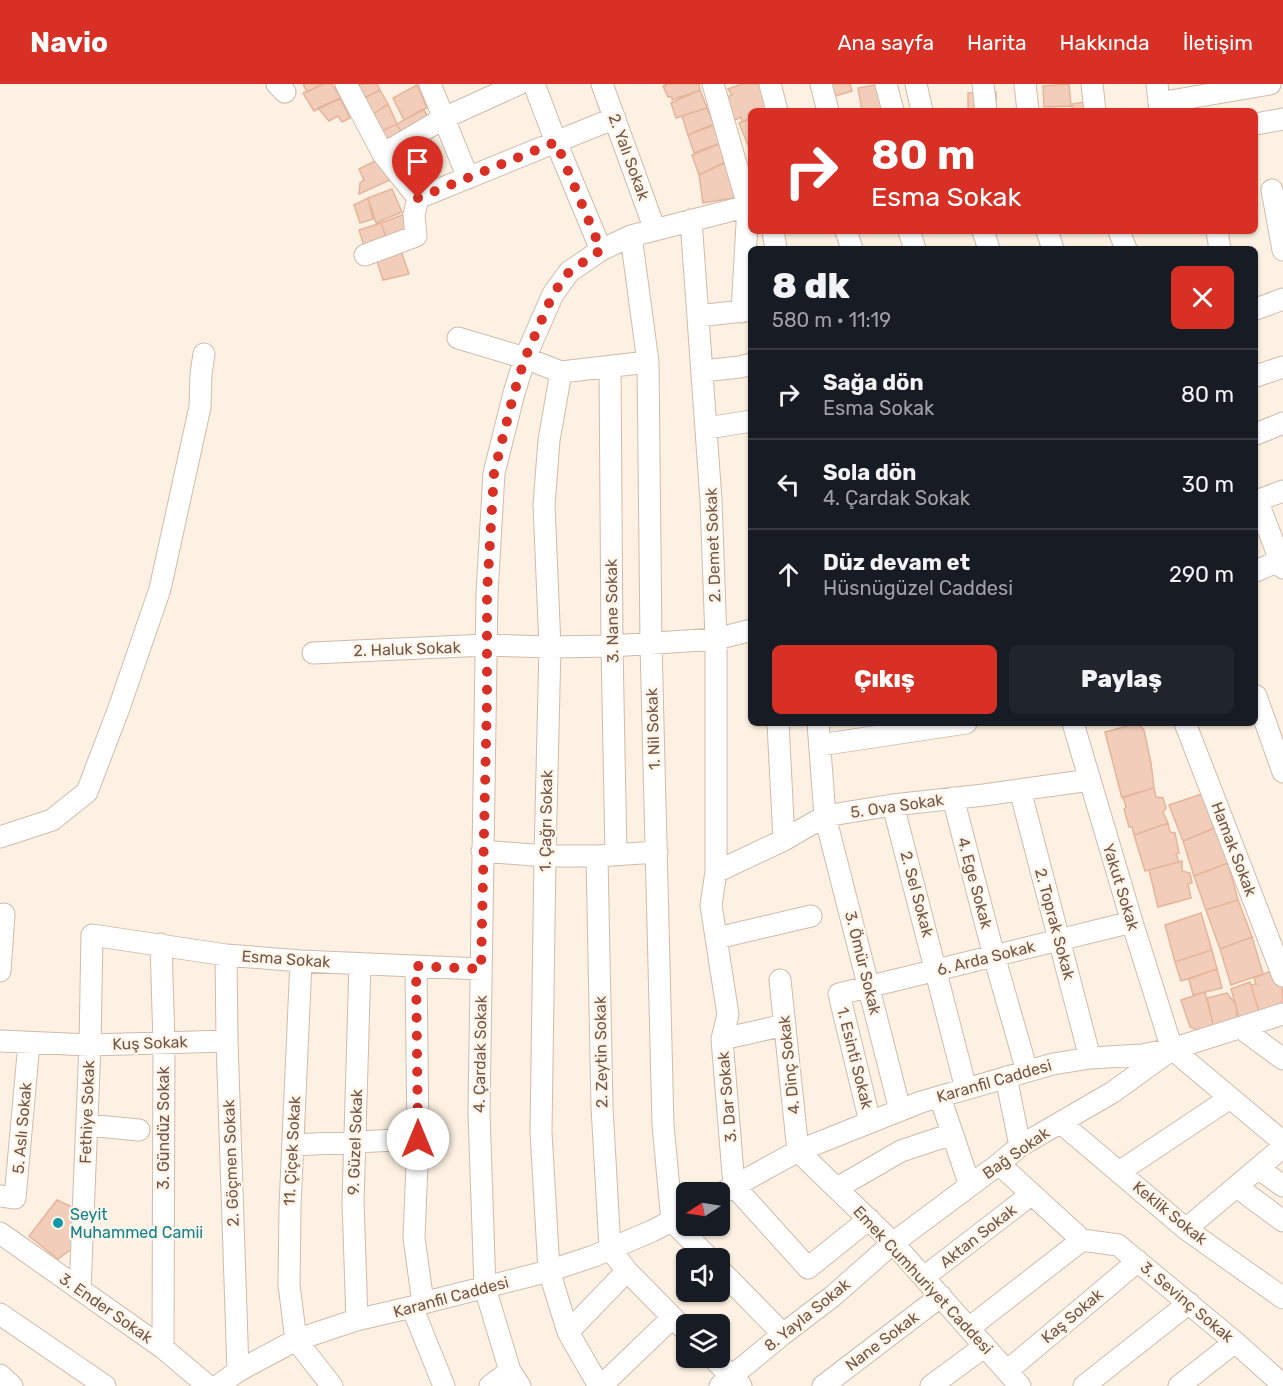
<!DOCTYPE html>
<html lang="tr">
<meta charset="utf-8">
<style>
body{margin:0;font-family:Rubik,sans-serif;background:#20242c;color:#f1f3f6;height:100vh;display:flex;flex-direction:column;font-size:22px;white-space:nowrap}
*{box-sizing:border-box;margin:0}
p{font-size:20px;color:#9ea1a6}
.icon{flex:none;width:33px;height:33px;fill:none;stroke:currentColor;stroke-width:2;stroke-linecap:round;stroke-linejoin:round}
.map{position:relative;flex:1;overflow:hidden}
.panel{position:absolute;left:748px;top:162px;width:510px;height:480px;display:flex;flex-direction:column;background:#171b24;border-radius:9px;box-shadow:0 2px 4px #0004}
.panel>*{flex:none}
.hud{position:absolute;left:748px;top:24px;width:510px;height:126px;border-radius:9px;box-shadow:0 2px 4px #0004;background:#d93025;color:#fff;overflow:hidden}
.needle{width:39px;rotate:258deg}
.controls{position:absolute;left:676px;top:1098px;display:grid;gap:12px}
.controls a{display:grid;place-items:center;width:54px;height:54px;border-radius:9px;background:#171b24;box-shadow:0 2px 4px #0004;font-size:30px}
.pin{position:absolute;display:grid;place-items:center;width:51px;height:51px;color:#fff;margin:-62px -26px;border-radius:50% 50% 50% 0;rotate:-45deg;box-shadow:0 0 6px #0007}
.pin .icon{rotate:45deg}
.me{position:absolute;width:66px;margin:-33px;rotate:0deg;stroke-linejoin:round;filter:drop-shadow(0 0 4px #0008)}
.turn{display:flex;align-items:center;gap:21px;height:126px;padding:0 24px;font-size:27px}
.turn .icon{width:78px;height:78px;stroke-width:2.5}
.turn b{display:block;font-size:42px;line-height:51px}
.round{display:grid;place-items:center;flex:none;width:63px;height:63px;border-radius:9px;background:#20242c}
.head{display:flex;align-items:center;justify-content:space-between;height:102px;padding:0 24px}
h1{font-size:36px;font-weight:800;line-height:45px}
.primary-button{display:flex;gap:12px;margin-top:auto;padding:12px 24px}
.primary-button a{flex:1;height:69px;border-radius:9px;background:#d93025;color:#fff;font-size:24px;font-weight:800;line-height:69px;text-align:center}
.primary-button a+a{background:#20242c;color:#f1f3f6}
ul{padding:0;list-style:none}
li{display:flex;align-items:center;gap:18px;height:90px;padding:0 24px;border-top:2px solid #363941}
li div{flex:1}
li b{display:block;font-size:22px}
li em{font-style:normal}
header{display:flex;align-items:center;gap:36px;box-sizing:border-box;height:84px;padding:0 30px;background:#d93025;color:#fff}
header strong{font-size:28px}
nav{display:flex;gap:33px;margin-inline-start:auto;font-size:21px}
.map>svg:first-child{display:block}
</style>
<header>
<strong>Navio</strong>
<nav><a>Ana sayfa</a><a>Harita</a><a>Hakkında</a><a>İletişim</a></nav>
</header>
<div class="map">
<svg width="1283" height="1302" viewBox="0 0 1283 1302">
<rect width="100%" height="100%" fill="#fcf1e2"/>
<path fill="#f2ceba" stroke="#e5b49a" stroke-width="1.5" d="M303,0H323L307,8Z
M324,0H332L341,14L314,27L303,9Z
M349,0H377L380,6L358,17Z
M665,0H699L700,6L672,16V13H668L663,2H666Z
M742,0H763L770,27H752V34L742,38L741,33L735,36L725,14L732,11L728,5Z
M825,0H850L852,7L829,14Z
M880,0L885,27H862L858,4Z
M1069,0L1071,22L1044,23L1043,2Z
M417,1L427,24L404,36L393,14Z
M380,6L388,20L368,34L358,17Z
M700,6L707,24L676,34L671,19Z
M996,8V27H968V9Z
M340,14L350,34L342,38L338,32L329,37L318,24Z
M1096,16L1098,27H1073L1072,20Z
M388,20L397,40L373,51L368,34Z
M707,24L714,40L688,51L682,32Z
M423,25L435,44L406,57L397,40Z
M752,34V71L739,39Z
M722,38L728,56L694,69L688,51Z
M397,40L406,57L383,70L373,51Z
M719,60L727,77L699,91L692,71Z
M379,75L390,96L359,110L360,99L364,96L359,85Z
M734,77V114L703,119L699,91L720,81Z
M392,105L402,128L376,139L368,114Z
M368,114L373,135L360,139L354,121Z
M405,130L413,153L388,159L381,139Z
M381,139L388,159L366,168L359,146Z
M401,167L409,190L383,196L377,177Z
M1138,639L1144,646L1151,679L1154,704L1122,714L1105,648Z
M1154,704L1156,713L1163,714L1166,724L1163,728L1168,739L1134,751L1132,743H1129L1124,725L1126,723L1123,713Z
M1202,710L1214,744L1183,757L1169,721Z
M1168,739L1170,748L1175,749L1179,769L1176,770L1179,778L1145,787L1134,751Z
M1218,743L1228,779L1194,792L1183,757Z
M1182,777V787L1190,789L1192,799L1188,800L1191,814L1158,823L1149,786Z
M1228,779L1238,816L1206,826L1194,792Z
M1238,816L1252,853L1220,865L1206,826Z
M1201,829L1212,866L1175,878L1165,841Z
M1252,853L1263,890L1231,901L1220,865Z
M1212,866L1217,885L1181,897L1175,878Z
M1278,884L1283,910V916L1280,923L1260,931L1251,901L1256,900L1254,894Z
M1217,885L1222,904L1193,911L1189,895Z
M1250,898L1260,931L1240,937L1231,905Z
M1205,908L1214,945L1202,948L1190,943L1181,916Z
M1227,909L1236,921L1237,939L1214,945L1207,914Z
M57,1116L78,1126L74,1163L58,1175L29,1152Z"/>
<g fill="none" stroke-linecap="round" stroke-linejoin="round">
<defs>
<path id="minor" d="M277,0L285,8
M346,0L383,70L418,114
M430,0L468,94
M534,0L556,58L601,166
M602,0L655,146
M713,0L748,122L742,228
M770,0L777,27
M821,0L828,27
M886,0L893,27
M916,0L922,27
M983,0L986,27
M1025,0L1028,27
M1092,0L1095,27
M1157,0L1160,27
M1241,5L1270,0
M1159,19L1241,5L1240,0
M1256,40L1283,35
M383,70L444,34L519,0
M1272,106L1283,166
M418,114L615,34
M691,136L711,416L716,555V788L711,821L728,931L722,955L734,1102L808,1184L869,1135
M773,147L776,165
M846,147L852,165
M909,147L915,165
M983,147L989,165
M1047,147L1053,165
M1119,147L1126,165
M1217,147L1220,165
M631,152L648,278L651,560L663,1041L672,1137L709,1174
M365,171L416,152L414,131L418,114
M1256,225L1283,215
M698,232L752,226
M458,254L525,274L561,288L648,278
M610,283L612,562L616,771
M702,287L740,283L752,280
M561,288L549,356L544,421L550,563L545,772L541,1048L549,1187L568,1248L599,1302
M1256,292L1283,283
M707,344L752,337
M1256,350L1283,339
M1257,416L1283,484
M1256,417L1283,407
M1256,487L1283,475
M313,569L486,561L550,563L612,562L716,555L752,546
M1256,612L1283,688
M778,639L784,756
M818,639L825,732L900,1026
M1073,639L1132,838L1172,965
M1185,639L1283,892
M820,661L966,639
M1020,706L1090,974
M953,714L994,872L1027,987
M893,721L966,1005
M0,753L52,736L87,708L119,624L160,505L200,323L201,290L204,270
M482,767L545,772H597L657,768
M597,772L602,1023L610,1165L627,1187L687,1248
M716,788L784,756L825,732L893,721L984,711L1090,696
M717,854L811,832
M161,860L164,959L163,1264
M226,871L227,957L238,1287
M301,877L290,1123L289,1201L296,1256L332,1302
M416,882L418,1055L414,1154L423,1219
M0,887L4,830
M780,896L798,1067L893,1159L1020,1302
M1241,944L1283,975
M722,955L785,941
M0,957L90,961L227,957
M1172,965L1283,1058
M1006,993L1020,1062
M940,1013L970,1102
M870,1038L839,910L1132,838
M1061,1039L1186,1145L1283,1214
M87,1041L139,1046
M293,1061L418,1055
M999,1080L1082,1156
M1259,1085L1283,1102
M1119,1088L1230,1014
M1237,1103L1283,1137
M837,1104L901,1067L952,1050
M720,1110L798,1067L921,1018L1053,980L1090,974L1142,971L1172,965L1283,930
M0,1112L15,1114L29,959
M1186,1145L1283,1063
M0,1149L163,1264L208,1302
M1082,1156L1118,1161L1235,1258L1283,1301
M720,1186L783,1250
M924,1193L1032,1110
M80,1205L90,961L92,851L226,871L301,877L481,885
M412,1223L444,1302
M0,1230L105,1302
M357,1236L353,1118L360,880
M969,1244L1082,1156
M568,1248L627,1187
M713,1274L741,1302
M1007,1287L1138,1177
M0,1291L12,1302
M218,1302L238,1287L296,1256L356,1236L412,1223L423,1219L549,1187L594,1172L652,1147L687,1129
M490,1302L510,1287
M520,1302L510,1287L485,1204L479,1029L487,509L494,389L514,309L525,274L553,210L569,188L601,166L631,152L752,121
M601,1302L672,1234
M720,1302L783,1250L833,1212L893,1159L999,1080L1020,1062L1113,1008L1167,969
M823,1302L941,1212
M931,1302L985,1262
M1084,1302L1189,1219
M1179,1302L1235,1258"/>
</defs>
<use href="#minor" stroke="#d0bbac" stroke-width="23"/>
<use href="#minor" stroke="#fff" stroke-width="21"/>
</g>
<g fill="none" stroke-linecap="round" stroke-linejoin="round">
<path stroke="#d93025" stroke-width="10" stroke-dasharray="0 18" d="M418,114L556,58L601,166L569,188L553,210L525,274L514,309L494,389L487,509V614L481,885L416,882L418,1055"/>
</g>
<circle fill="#0f9aa8" stroke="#fff5e9" stroke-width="2" cx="58" cy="1139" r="6"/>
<g text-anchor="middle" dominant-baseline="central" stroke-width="5" stroke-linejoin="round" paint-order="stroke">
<g font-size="16" fill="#745748" stroke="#fff5e9">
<text transform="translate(629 73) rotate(70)">2. Yalı Sokak</text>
<text transform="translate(713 461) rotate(-92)">2. Demet Sokak</text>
<text transform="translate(612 527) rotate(-91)">3. Nane Sokak</text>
<text transform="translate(407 565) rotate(-2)">2. Haluk Sokak</text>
<text transform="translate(653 645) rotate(-92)">1. Nil Sokak</text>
<text transform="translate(897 722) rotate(-8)">5. Ova Sokak</text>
<text transform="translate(546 737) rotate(-89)">1. Çağrı Sokak</text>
<text transform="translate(1234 765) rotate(69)">Hamak Sokak</text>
<text transform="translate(975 799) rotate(75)">4. Ege Sokak</text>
<text transform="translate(1121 803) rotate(73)">Yakut Sokak</text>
<text transform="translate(917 810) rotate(75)">2. Sel Sokak</text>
<text transform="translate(1055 840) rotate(75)">2. Toprak Sokak</text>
<text transform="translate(986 874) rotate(-14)">6. Arda Sokak</text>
<text transform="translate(286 875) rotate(4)">Esma Sokak</text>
<text transform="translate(863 879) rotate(76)">3. Ömür Sokak</text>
<text transform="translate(150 959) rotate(-2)">Kuş Sokak</text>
<text transform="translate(601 968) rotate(-91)">2. Zeytin Sokak</text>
<text transform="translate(480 970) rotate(-89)">4. Çardak Sokak</text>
<text transform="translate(855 974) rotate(76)">1. Esinti Sokak</text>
<text transform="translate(789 981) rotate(-96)">4. Dinç Sokak</text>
<text transform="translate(994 997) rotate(-16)">Karanfil Caddesi</text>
<text transform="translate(727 1013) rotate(-95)">3. Dar Sokak</text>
<text transform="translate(87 1028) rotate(-88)">Fethiye Sokak</text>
<text transform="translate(22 1044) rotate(-85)">5. Aslı Sokak</text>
<text transform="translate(163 1044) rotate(-90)">3. Gündüz Sokak</text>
<text transform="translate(355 1058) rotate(-88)">9. Güzel Sokak</text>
<text transform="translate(292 1067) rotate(-87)">11. Çiçek Sokak</text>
<text transform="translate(1016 1069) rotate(-35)">Bağ Sokak</text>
<text transform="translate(231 1079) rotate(-92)">2. Göçmen Sokak</text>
<text transform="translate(1170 1129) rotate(39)">Keklik Sokak</text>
<text transform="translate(978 1152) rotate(-38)">Aktan Sokak</text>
<text transform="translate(923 1196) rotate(47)">Emek Cumhuriyet Caddesi</text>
<text transform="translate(451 1213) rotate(-15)">Karanfil Caddesi</text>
<text transform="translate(1187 1218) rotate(40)">3. Sevinç Sokak</text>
<text transform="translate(106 1224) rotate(35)">3. Ender Sokak</text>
<text transform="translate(807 1231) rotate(-39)">8. Yayla Sokak</text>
<text transform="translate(1072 1232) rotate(-40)">Kaş Sokak</text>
<text transform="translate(882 1257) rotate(-37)">Nane Sokak</text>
</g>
<g font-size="16" fill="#0d838f" stroke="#fff5e9" text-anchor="start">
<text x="70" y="1130">Seyit<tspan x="70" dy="18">Muhammed Camii</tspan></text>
</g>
</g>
</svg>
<div class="controls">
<a><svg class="needle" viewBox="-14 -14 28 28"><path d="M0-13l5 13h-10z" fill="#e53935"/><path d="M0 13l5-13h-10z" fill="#9ea1a6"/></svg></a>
<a><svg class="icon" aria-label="sound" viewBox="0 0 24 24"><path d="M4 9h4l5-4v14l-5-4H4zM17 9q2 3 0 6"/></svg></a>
<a><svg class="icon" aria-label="layers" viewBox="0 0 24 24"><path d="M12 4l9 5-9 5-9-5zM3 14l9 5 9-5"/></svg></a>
</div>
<div class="pin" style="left:418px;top:114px;background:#d93025"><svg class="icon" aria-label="arrive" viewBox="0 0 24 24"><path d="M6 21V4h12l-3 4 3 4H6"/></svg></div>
<svg class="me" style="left:418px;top:1055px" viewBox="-20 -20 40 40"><circle r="19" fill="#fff"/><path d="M0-13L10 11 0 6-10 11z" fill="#d93025"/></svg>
<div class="hud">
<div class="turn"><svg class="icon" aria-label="right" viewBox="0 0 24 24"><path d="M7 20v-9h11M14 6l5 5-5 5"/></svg><div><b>80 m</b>Esma Sokak</div></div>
</div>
<section class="panel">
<div class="head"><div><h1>8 dk</h1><p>580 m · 11:19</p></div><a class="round" style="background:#d93025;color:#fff"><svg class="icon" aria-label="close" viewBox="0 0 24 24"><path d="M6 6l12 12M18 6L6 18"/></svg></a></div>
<ul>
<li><svg class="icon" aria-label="right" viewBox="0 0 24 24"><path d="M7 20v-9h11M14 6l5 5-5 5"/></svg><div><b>Sağa dön</b><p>Esma Sokak</p></div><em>80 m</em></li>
<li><svg class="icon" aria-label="left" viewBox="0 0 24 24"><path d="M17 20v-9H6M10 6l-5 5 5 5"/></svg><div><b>Sola dön</b><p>4. Çardak Sokak</p></div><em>30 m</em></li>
<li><svg class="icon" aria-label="ahead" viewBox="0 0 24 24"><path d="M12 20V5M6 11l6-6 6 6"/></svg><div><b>Düz devam et</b><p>Hüsnügüzel Caddesi</p></div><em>290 m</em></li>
</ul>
<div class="primary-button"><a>Çıkış</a><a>Paylaş</a></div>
</section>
</div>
